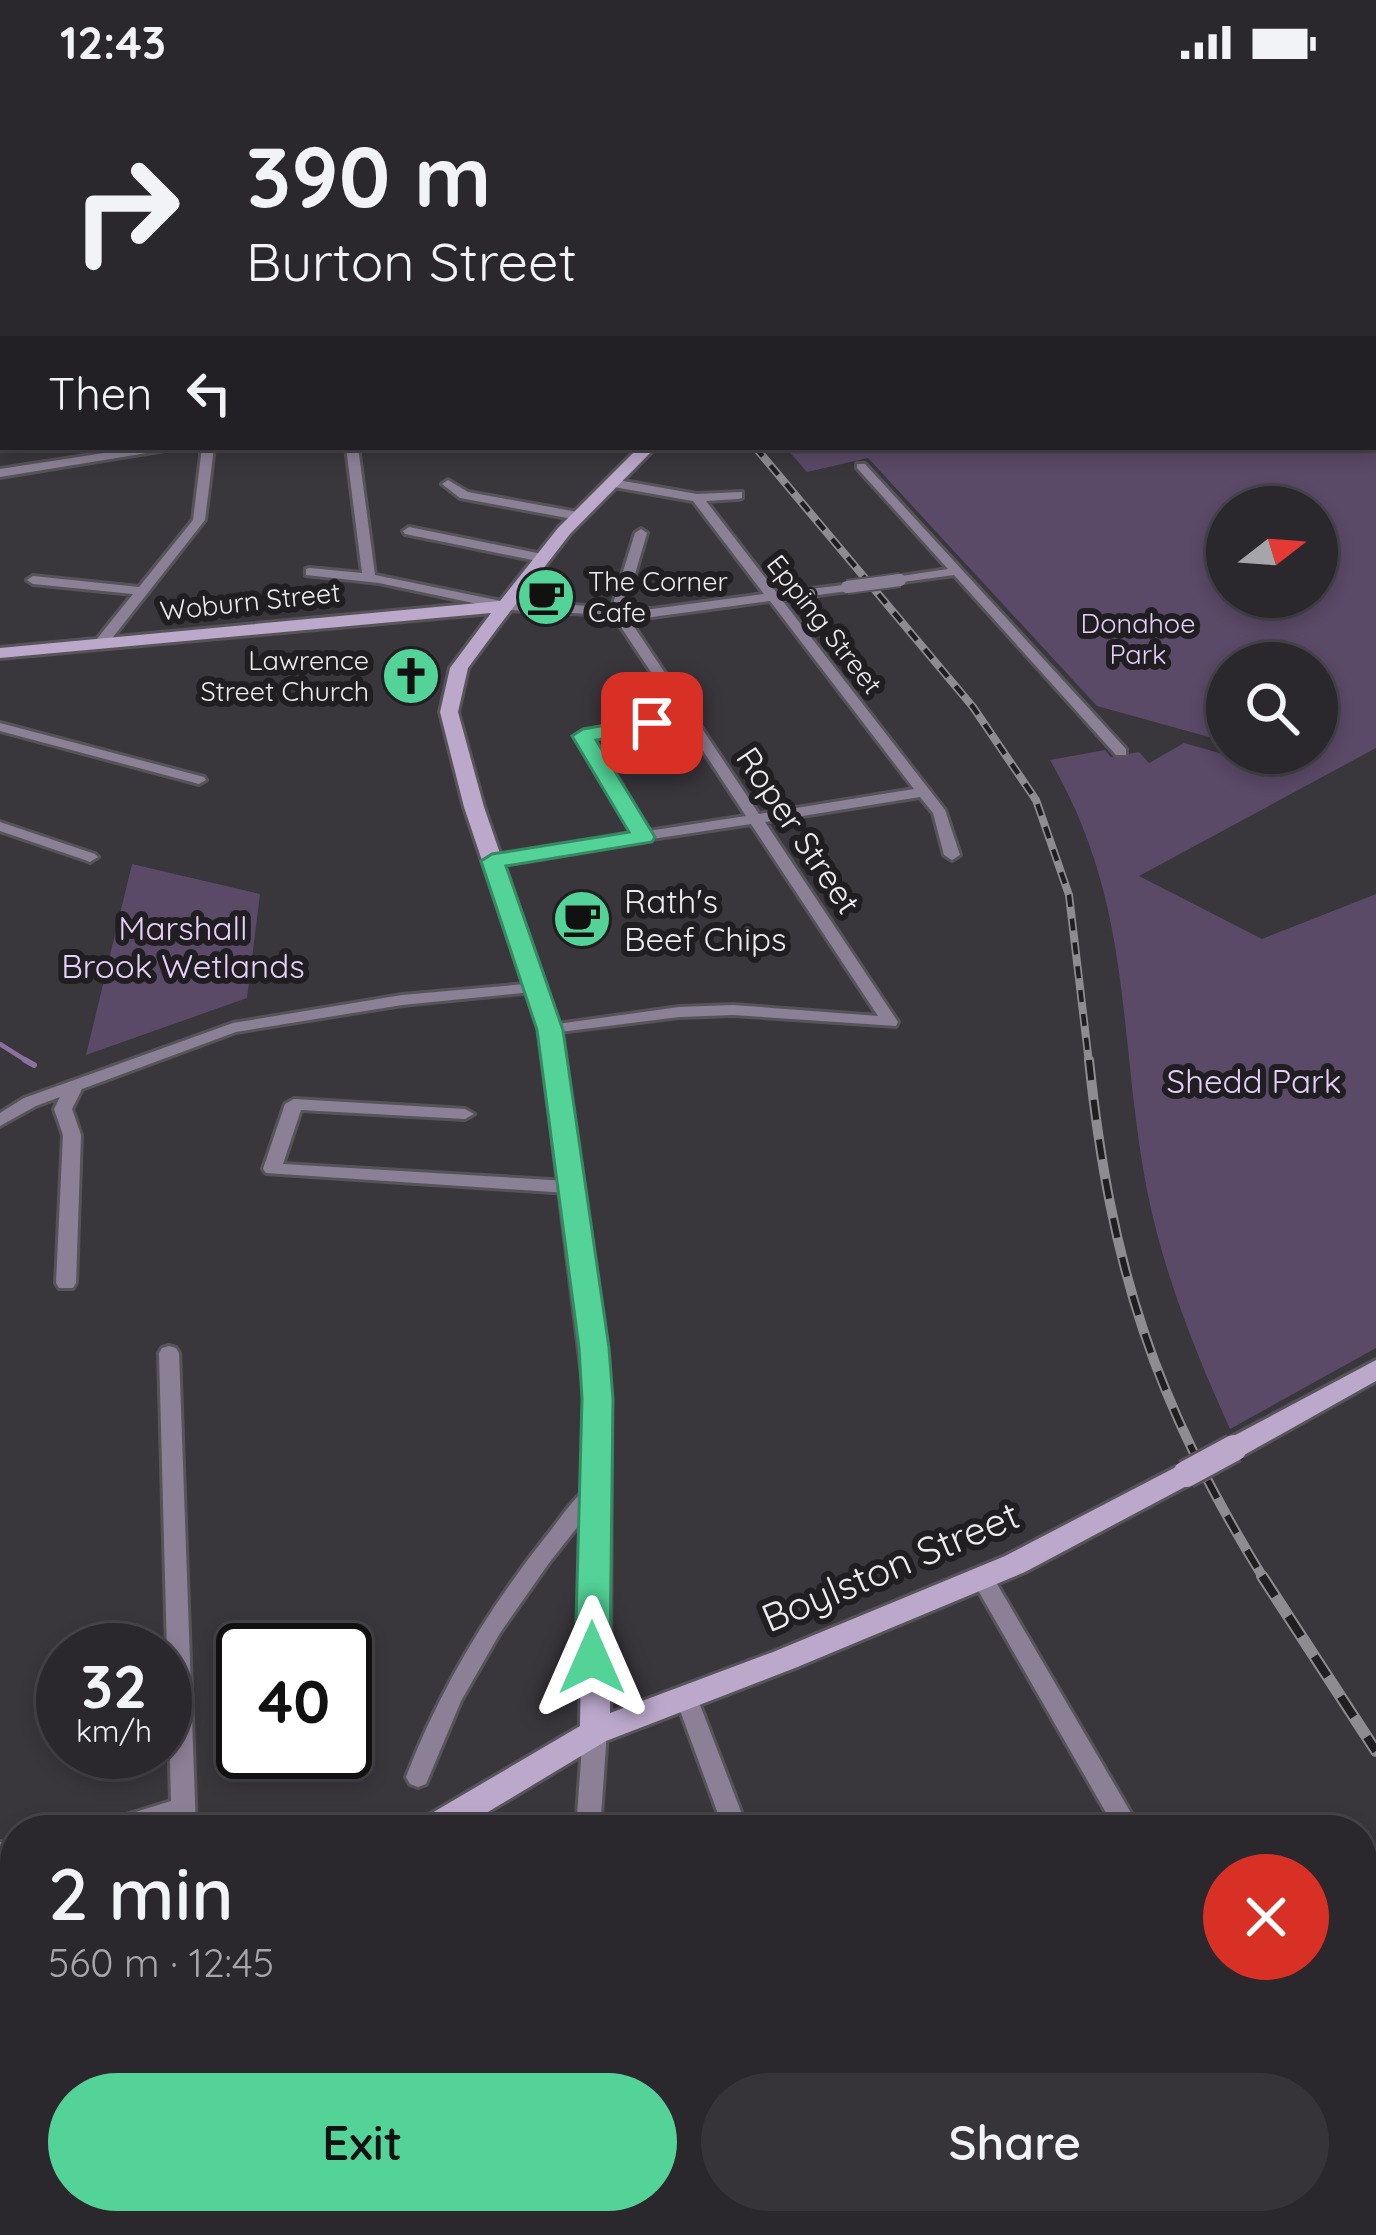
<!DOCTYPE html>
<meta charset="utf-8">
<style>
body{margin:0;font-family:Quicksand,sans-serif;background:#373439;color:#f1f3f6;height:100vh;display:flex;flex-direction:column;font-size:45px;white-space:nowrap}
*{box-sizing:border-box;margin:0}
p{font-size:39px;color:#a6a6aa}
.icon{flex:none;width:66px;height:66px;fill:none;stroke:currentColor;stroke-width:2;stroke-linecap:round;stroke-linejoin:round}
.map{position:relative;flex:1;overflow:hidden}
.drawer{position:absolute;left:0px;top:1731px;width:1377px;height:420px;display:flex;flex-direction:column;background:#2b282d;border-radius:48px 48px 0 0;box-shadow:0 6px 18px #0003,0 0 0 3px #474449}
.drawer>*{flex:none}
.top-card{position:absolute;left:0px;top:0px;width:1377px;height:366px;box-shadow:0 6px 18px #0003,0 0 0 3px #474449;background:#2b282d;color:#f1f3f6;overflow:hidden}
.needle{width:78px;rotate:73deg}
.fabs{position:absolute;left:1206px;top:402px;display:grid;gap:24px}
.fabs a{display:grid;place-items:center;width:132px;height:132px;border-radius:50%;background:#2b282d;box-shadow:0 6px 18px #0003,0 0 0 3px #474449;font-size:60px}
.speed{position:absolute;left:36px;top:1539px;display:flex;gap:24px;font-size:60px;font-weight:700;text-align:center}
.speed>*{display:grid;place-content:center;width:156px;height:156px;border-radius:50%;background:#2b282d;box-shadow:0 6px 18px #0003,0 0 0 3px #474449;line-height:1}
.speed small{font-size:30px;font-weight:400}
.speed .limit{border:6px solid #111;border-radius:18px;background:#fff;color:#111}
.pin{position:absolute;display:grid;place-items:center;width:102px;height:102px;color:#fff;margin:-51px;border-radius:24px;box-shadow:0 6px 18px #0006}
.me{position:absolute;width:132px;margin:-66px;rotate:0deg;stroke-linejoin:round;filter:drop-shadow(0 0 9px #0008)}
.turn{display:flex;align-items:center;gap:42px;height:252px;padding:0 48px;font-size:54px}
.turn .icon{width:156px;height:156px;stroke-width:2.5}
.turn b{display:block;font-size:84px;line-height:102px}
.then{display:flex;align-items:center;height:114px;padding:0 48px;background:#0003;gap:24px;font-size:45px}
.round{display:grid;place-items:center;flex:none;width:126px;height:126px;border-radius:63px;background:#373439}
.overview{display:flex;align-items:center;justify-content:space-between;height:204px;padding:0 48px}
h1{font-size:72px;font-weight:600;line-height:90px}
.action{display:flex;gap:24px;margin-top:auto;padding:24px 48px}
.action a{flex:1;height:138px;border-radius:72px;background:#53d397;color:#111;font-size:48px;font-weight:600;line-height:138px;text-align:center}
.action a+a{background:#373439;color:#f1f3f6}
.status{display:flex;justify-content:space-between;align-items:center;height:84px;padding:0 60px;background:#2b282d;direction:ltr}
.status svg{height:33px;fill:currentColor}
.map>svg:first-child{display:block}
</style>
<div class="status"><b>12:43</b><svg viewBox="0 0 49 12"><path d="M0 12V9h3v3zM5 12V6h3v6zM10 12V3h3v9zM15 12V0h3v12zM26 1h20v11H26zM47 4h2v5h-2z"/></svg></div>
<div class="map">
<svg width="1376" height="2151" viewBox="0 0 1376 2151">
<rect width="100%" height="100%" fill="#39363c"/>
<path fill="#5a4967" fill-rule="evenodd" d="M1376,79V664L1139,792L1262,855L1376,810V1264L1230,1345C1192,1261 1158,1175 1143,1084C1118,932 1130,815 1050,676L1105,666L1111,673L1139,668L1149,679L1184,659L1230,672L1317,669V579H1227V658L1097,622L868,374L807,388L785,363H1374ZM1227,423H1317V513H1227Z
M132,780L260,810L247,914L86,971Z"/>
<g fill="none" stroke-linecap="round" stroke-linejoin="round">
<path stroke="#8b70a0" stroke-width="4.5" d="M0,960L30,979"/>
<path stroke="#8b70a0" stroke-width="6" d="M25,976L34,981"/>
<defs>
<path id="street" d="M446,0H454L453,3H445Z
M700,0H709L712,3H703Z
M1330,0H1342L1344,2L1335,3Z
M3,11V17L0,18V12Z
M3,42V48L0,49V43Z
M143,363H171L165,366L0,393V385Z
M202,363H214L205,436L106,562H96V556L133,510L33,500L27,496L33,492L139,503L193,436Z
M346,363H358L375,491L506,518L612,523L635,449L641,445L647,449L625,524L652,525L764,510L693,417L608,402V396L612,395L697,410L742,408V414L738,415L706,417L777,509L852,500L853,503L847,507L782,516L945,726L960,771L952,776L944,771L933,729L920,713L765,738L898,938L896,942L733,931L679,933L544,950L542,946L544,942L550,941L679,923L733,921L878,932L751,740L487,780V774L492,772L634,750L576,651L583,647L679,630L613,531L506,526L379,499L306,491V485L310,484L362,489ZM770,517L914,705L759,730L627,532L652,533ZM684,638L746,732L648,747L592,654Z
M857,380H865L1126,665V671H1116L954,491L895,499V493L948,485L857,384Z
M448,396L468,408L578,428L584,432L578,436L460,414L442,400Z
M409,443L542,470L548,474L542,478L405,450L403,447Z
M0,639L204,693L206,696L199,700L0,647Z
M0,738L95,770L98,773L90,778L85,776L0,747Z
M537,899L545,904L543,907L402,921L236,948L82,1005L72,1025L81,1051L76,1199L73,1204H59L56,1199L63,1051L54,1025L60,1013L36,1022L0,1042V1029L24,1014L233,939L402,911Z
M294,1015L465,1025L474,1030L465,1035L301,1026L283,1080L568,1097L577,1103L568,1109L266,1089L263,1085L285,1020Z
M169,1262L176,1264L179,1269L196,1746H172V1737L142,1746H96L100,1739L171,1717L159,1269L162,1264Z
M595,1400L602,1403L605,1408L549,1479L500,1549L461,1617L426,1700L418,1703L410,1700L406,1693C441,1602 490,1522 551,1446C563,1431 577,1408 595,1400Z
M982,1486L990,1488L1141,1746H1116L971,1494L974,1488Z
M686,1604L694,1607L697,1613L748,1746H724L675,1613L678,1607Z
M595,1639L603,1641L607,1648L600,1746H576L583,1648L587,1641Z
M0,1758L15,1760V1780L0,1778Z
M15,2039V2070L0,2079V2048Z
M871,2136H899L905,2151H877Z
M1330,2136H1359L1366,2151H1337Z"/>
<path id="secondary" d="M12,0H28L32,3H16Z
M306,0H321L303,3Z
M879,0H892L895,3H882Z
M639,363H656L570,450L499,542L468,584L458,628L484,723L561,946L611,1315L610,1629L773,1568L1005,1472L1176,1383H1196L1200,1390L1196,1397L1025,1488L795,1584L606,1657L458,1746H415L420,1736L580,1642L585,1315L539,946L464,723L440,628L450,584L491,529L0,574V564L500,517L558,444Z
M1376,1276V1297L1244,1371H1224L1220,1364L1224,1357Z
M18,2136H58L51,2151H11Z"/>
</defs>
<use href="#street" stroke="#565359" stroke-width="6"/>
<use href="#secondary" stroke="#565359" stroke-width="6"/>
<use href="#street" fill="#8c8096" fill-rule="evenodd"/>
<use href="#secondary" fill="#bba8cb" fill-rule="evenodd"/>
<defs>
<path id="rail-far3" d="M196,3L204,0"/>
<path id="rail-far2" d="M755,363L973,623L1036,716L1069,811L1089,979"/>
<path id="rail-far1" d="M1089,976C1111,1185 1154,1316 1264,1495"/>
<path id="rail" d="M1262,1492L1376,1667"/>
</defs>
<use href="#rail-far3" stroke="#8e8c91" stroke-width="6"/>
<use href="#rail-far2" stroke="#8e8c91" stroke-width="8"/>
<use href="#rail-far1" stroke="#8e8c91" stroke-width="10"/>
<use href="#rail" stroke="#8e8c91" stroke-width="12"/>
<use href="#rail-far3" stroke="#201e21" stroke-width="3" stroke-dasharray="9" stroke-linecap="butt"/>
<use href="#rail-far2" stroke="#201e21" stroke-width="4.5" stroke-dasharray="12" stroke-linecap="butt"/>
<use href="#rail-far1" stroke="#201e21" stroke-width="6" stroke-dasharray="20" stroke-linecap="butt"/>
<use href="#rail" stroke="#201e21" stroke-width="8" stroke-dasharray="24" stroke-linecap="butt"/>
<defs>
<path id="street-bridge" d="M847,503L900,496"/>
<path id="secondary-bridge" d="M1186,1390L1234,1364"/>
</defs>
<use href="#street-bridge" stroke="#565359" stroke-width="16" stroke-linecap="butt"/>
<use href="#secondary-bridge" stroke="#565359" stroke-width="32" stroke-linecap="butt"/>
<use href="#street-bridge" stroke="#8c8096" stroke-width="12"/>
<use href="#secondary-bridge" stroke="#bba8cb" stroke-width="26"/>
</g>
<path fill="#53d397" stroke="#368962" stroke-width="3" d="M652,633L663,639L660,644L596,656L655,753L652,758L506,782L563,946L609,1264L613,1315L610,1574L605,1583L592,1587L580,1583L575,1574L582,1315L579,1264L537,946L481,777L492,770L629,748L572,652L583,645Z"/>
<defs>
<symbol id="cafe-disc" viewBox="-11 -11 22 22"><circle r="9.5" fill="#53d397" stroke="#201e21"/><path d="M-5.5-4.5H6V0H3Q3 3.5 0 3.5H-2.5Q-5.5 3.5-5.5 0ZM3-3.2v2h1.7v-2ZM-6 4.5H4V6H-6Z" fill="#111"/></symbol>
<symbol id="church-disc" viewBox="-11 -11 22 22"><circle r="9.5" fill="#53d397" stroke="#201e21"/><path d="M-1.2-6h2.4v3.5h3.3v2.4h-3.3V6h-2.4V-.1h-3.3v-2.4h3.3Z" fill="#111"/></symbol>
</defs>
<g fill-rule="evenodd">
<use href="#cafe-disc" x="513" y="480" width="66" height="66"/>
<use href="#church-disc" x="378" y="559" width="66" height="66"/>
<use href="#cafe-disc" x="549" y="802" width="66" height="66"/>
</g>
<g text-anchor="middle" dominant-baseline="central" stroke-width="12" stroke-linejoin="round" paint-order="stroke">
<g font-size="27" fill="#edebef" stroke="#201e21" text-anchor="start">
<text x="588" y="497">The Corner<tspan x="588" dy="31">Cafe</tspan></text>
<text x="369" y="576" text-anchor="end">Lawrence<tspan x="369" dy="31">Street Church</tspan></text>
</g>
<g font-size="27" fill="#edebef" stroke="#201e21">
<text transform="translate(250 517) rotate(-6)">Woburn Street</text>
<text transform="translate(825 540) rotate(52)">Epping Street</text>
</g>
<g font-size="27" fill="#e7cffb" stroke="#201e21">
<text x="1138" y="539">Donahoe<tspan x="1138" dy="31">Park</tspan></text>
</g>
<g font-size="33" fill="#edebef" stroke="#201e21">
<text transform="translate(799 746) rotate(56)">Roper Street</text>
</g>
<g font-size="33" fill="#edebef" stroke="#201e21" text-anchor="start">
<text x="624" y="816">Rath's<tspan x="624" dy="38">Beef Chips</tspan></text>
</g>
<g font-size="33" fill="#e7cffb" stroke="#201e21">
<text x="183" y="843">Marshall<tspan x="183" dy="38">Brook Wetlands</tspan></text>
<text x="1254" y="996">Shedd Park</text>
</g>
<g font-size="39" fill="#edebef" stroke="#201e21">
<text transform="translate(890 1482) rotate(-23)">Boylston Street</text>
</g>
</g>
</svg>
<div class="fabs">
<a><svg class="needle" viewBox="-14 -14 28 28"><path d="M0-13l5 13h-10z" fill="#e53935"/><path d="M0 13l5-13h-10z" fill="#a6a6aa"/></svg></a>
<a><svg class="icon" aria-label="search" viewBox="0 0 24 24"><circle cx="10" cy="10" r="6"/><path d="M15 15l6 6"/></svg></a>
</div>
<div class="speed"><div>32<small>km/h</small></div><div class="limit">40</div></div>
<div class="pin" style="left:652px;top:639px;background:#d93025"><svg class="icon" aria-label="arrive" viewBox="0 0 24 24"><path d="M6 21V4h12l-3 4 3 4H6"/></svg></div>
<svg class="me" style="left:592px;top:1574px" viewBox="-20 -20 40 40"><path d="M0-17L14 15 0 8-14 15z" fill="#53d397" stroke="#fff" stroke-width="4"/></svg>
<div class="top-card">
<div class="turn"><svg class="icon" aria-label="right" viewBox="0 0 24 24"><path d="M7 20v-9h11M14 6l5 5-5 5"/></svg><div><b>390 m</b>Burton Street</div></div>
<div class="then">Then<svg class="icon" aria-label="left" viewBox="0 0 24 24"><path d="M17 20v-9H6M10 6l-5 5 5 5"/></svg></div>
</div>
<section class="drawer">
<div class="overview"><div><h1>2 min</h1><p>560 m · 12:45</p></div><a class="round" style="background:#d93025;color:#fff"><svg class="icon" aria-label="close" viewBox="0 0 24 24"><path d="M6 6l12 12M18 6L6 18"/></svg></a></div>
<div class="action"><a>Exit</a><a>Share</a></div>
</section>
</div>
